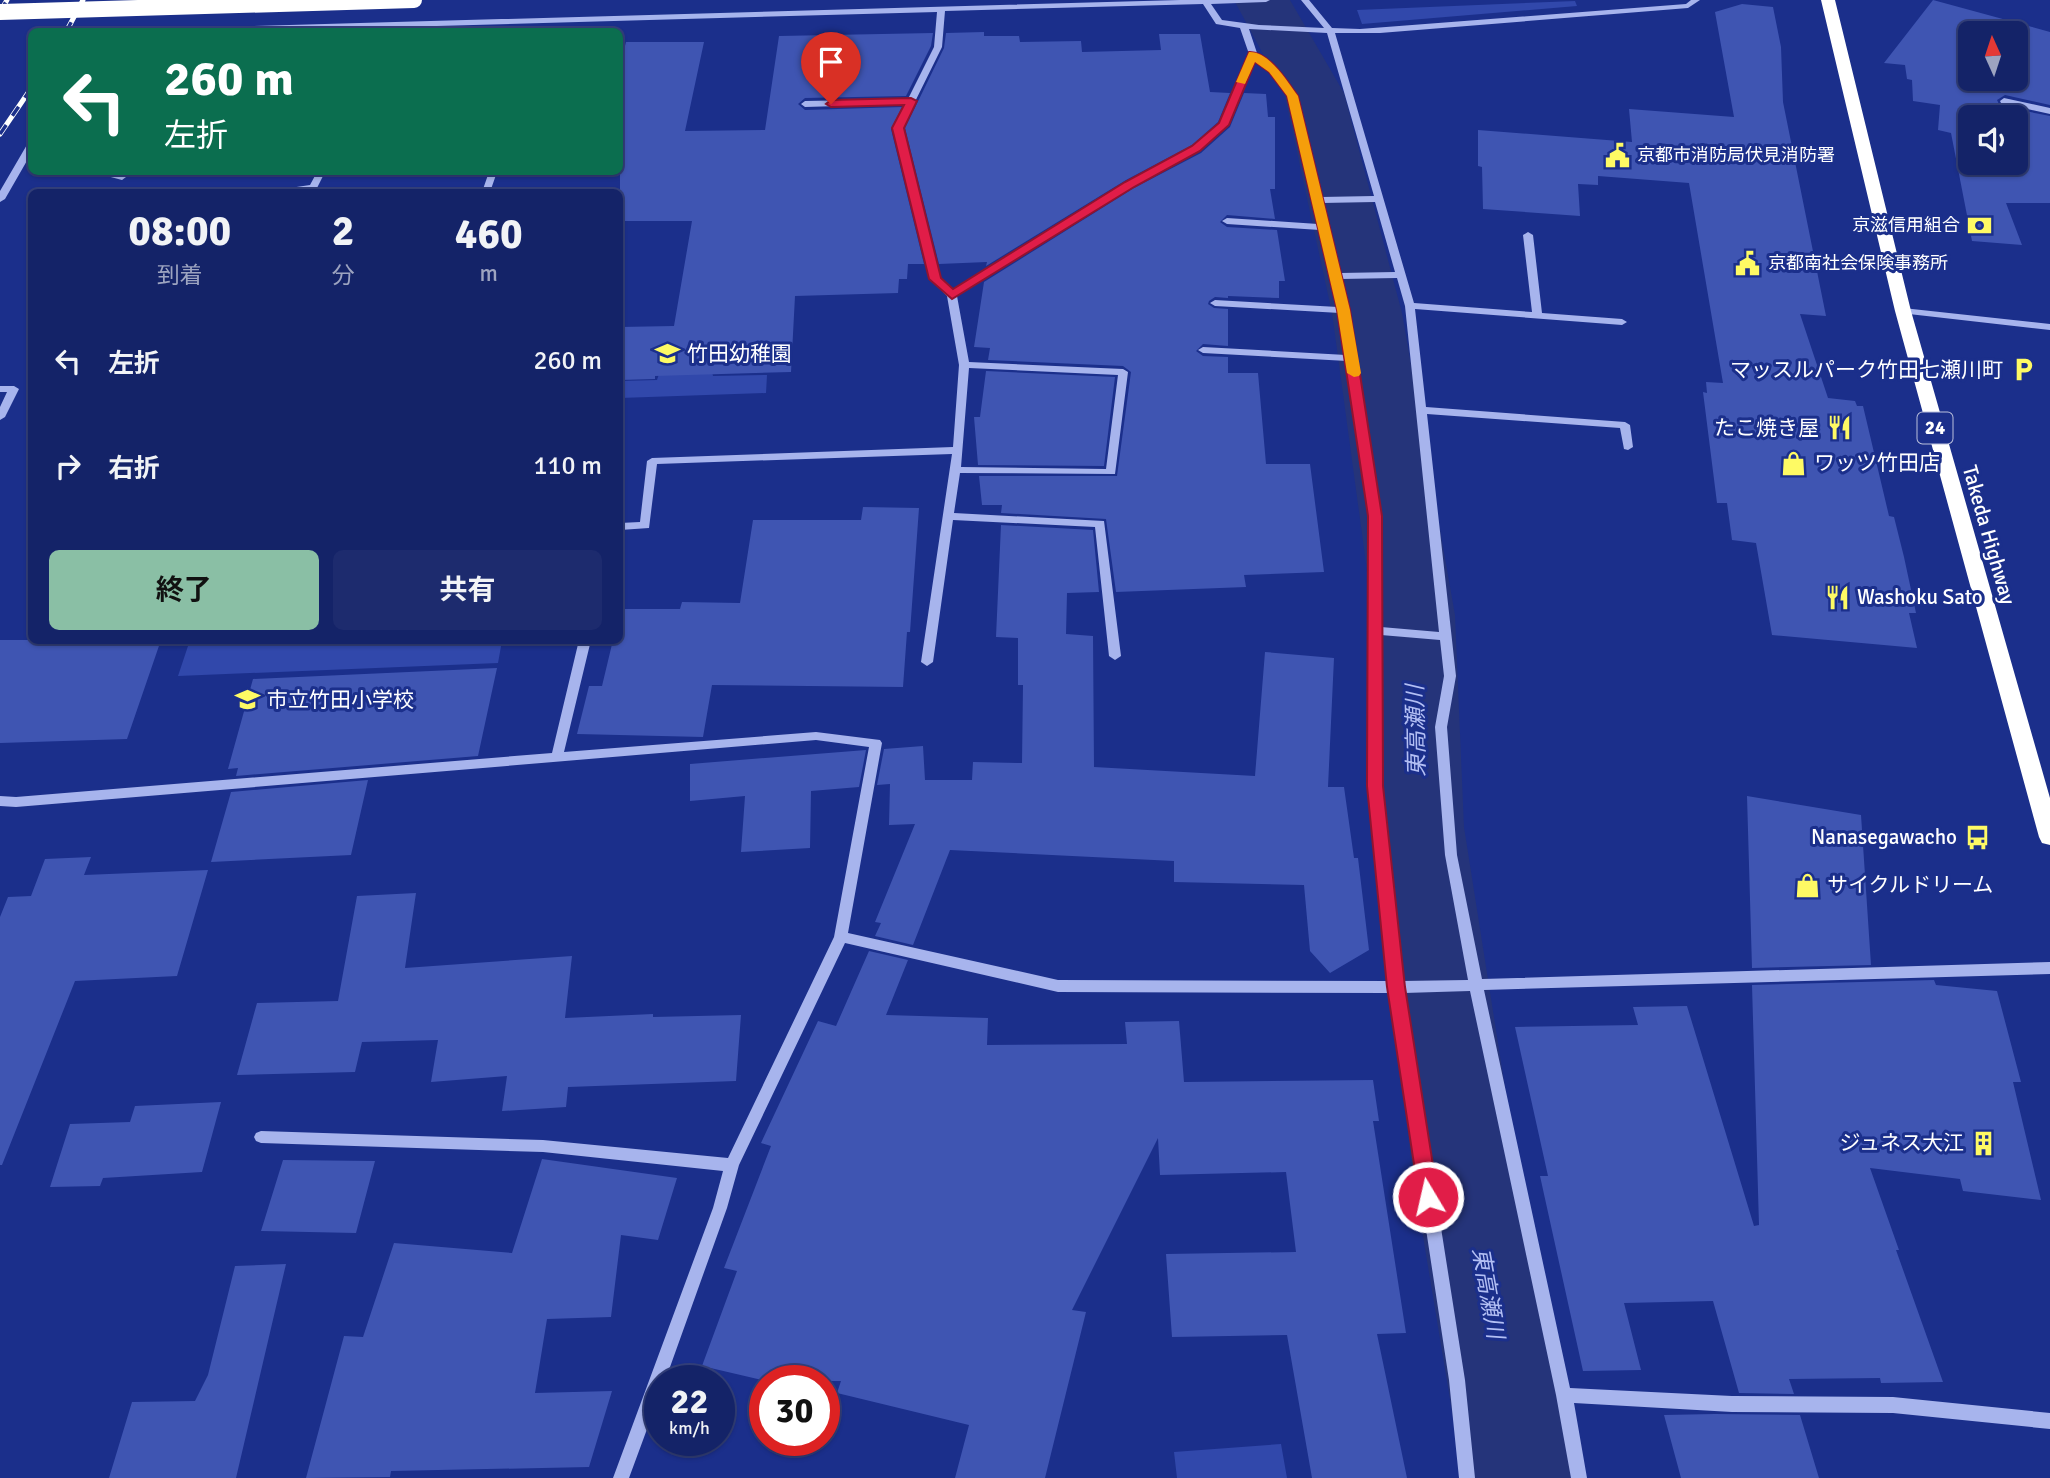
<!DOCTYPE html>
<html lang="ja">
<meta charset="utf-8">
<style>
body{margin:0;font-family:Signika,"Noto Sans JP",sans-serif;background:#1d2b6e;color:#f1f3f6;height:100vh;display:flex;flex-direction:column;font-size:26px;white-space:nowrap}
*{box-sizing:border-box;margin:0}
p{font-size:23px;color:#9da4c0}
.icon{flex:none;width:38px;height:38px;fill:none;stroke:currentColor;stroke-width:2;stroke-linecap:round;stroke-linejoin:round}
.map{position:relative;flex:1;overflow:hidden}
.panel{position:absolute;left:28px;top:189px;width:595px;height:455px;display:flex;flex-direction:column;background:#142368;border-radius:10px;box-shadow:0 2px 5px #0004,0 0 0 2px #33407c}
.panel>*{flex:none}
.banner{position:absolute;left:28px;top:28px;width:595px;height:147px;border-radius:10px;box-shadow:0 2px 5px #0004,0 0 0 2px #33407c;background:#0b6e4f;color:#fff;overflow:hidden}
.needle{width:46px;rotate:357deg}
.tools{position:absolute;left:1958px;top:21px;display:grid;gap:14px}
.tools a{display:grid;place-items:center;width:70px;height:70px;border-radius:10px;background:#142368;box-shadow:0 2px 5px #0004,0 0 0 2px #33407c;font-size:35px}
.speed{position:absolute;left:644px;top:1365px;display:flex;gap:14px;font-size:35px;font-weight:700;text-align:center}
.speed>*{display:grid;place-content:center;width:91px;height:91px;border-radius:50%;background:#142368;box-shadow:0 2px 5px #0004,0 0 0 2px #33407c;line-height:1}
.speed small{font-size:18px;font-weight:400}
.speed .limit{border:10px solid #d22;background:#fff;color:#111}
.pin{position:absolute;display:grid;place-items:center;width:60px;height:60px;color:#fff;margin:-72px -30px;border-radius:50% 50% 50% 0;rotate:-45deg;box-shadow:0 0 7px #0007}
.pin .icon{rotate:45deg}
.me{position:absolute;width:77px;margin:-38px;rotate:351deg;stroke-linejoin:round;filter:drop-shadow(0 0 5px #0008)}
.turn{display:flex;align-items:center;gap:24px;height:147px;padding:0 21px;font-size:32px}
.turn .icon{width:91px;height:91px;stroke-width:2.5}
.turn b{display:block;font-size:49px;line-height:60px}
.eta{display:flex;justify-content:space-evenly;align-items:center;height:119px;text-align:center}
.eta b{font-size:42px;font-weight:700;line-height:49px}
.button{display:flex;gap:14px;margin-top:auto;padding:14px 21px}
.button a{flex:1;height:80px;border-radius:10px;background:#8abfa5;color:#111;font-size:28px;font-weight:700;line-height:80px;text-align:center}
.button a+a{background:#1d2b6e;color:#f1f3f6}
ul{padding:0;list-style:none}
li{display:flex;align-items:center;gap:21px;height:105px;padding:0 21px}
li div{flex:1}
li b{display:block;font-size:26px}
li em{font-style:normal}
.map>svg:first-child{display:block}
</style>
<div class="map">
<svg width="2050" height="1478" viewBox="0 0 2050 1478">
<rect width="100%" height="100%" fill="#1b2f8b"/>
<path fill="#3148ab" d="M1575,1L1577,6L1362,24L1357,10Z
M712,372L713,376L767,375L766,393L620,398V381L657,380L659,374Z
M190,640H502V641L498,663L178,676Z
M1281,1444L1287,1478H1177L1174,1452Z"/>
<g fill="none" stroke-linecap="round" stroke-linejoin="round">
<path fill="#25347a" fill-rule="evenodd" d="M1234,0H1290L1344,93L1402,313L1455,615L1464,827L1519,1176L1581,1478H1463L1413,1176L1372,827L1373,615L1332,313L1284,93Z"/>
</g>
<path fill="#3f55b2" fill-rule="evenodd" d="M1933,0L2050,32V105L2005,95L1997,100L2000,106L2050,116V203H2006L2022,245L1972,241L1951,133L1938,130L1940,105L1913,101L1912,80L1907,79L1905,65L1884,63ZM1970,33H2016V79H1970ZM1970,117H2016V163H1970Z
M1742,4L1773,7L1781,47L1783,102L1826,316L1800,314L1828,398L1855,401L1857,406H1863L1889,516L1894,517L1904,557L1916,613H1909L1917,648L1772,635L1756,543L1732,540L1727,503H1717L1703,392L1707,393L1706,382L1723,383L1689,183L1598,176V185L1578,184L1580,216L1483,209L1482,167L1478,166V130L1632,142L1629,109L1734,117L1715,12Z
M984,32V36H1019L1020,42L1081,41L1082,52L1161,50L1159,34H1200L1210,92L1230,93L1218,122L1192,145L1126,180L986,266L987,262L939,264L905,128L944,48L946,33Z
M933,33L931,46L906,96L805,98L798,104L805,110L902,107L891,129L924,264H908L907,279H899L898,293L795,296L791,372L655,376V379L620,380V327L674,326L692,221H620V65L626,42H704L685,131L765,130L779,36Z
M1244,93L1266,94L1268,117H1275V189H1270L1275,219L1227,215L1220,222L1227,227L1277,230L1285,281H1279V298L1228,296V298L1215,297L1209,301L1208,304L1214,308L1228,309V346L1203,344L1196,351L1203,356L1228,357V373H1258L1266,464H1310L1324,572L1244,575L1246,587L1116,592L1106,519L1001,513L1002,505H982L979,476H1117L1131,372L1123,366L988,360L990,348L974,347L984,282L1134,188L1201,153L1230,127Z
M986,371L1115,377L1104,466L978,465L974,417H980Z
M863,507L919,508L910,632H907L903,687L712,685L703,737L577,734L589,686H602L613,640H620V609H680L682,602L740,603L753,520H861Z
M1001,525L1093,530L1099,592L1067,593L1066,634L1093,636L1094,767L1255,776L1265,652L1334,658L1328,787H1344L1354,858H1358L1369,950L1330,973L1310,951L1304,885L1174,882V861L950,850L913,945L875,936L881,923L875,922L915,824L889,825L890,784L877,785L884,749L923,746L925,780H972L973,762L1022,763L1023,685H1018V638L996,637Z
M0,640H161L127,739L0,743Z
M497,668L478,756L236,776L238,768L228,769L253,679Z
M866,750L859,787L811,791L810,848L741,852L745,796L690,801V764Z
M368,780L351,855L211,862L231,792Z
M1747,796L1861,815L1871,965L1752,968Z
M91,857L84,875L208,870L177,976L75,981L2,1165H0V917L8,897L31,896L45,859Z
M416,893L405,968L572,956L565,1018L653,1014V1017L741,1015L736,1081L568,1087L566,1107L502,1111L507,1076L431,1082L438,1040L362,1042L355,1072L237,1075L257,1003L338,1001L357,896Z
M869,951L908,960L886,1015L988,1018L987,1045L1127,1044L1125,1022L1179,1021L1184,1082L1373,1080L1379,1121H1373L1406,1333L1377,1334L1407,1478H1312L1287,1335L1172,1337L1166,1254L1296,1252L1286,1172L1160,1175L1158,1138L1072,1310L1086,1312L1045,1478H955L969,1425L837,1393L841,1381H766L702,1366L737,1271L724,1268L771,1146L761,1143L818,1021L836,1026Z
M1934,980L1936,985L1997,991L2021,1082H2013L2041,1200L1963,1191L1960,1179L1870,1168L1899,1250H1896L1943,1382L1881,1383L1880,1378L1789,1379L1794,1394L1739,1393L1713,1301L1624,1303L1641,1370L1583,1371L1540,1176H1548L1515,1027L1638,1025L1633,1007L1687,1006L1754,1226L1759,1225L1752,985Z
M221,1102L202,1172L103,1178L100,1186L50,1187L70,1124L130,1122L135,1106Z
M542,1159L677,1178L658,1240L621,1235L611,1317L547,1319L535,1393L612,1391L589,1467L391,1471L390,1477L306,1478L344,1336L363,1337L394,1243L512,1253Z
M283,1160L375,1161L356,1233L261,1231Z
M286,1264L236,1478H109L132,1402L195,1401L208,1375L235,1266Z
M1715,1414L1800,1415L1819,1478H1681L1664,1415Z"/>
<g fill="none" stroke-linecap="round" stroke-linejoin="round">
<path fill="#a7b4ed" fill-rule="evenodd" d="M1180,0H1270L1266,2L1211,4L1222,20L1259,25L1324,28L1301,0H1309L1332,28L1360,29L1686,4L1691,0H1700L1688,8L1380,33H1335L1414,303L1532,312L1523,235L1528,232L1533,235L1542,313L1622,319L1627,322L1622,325L1415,309L1426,407L1625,422L1630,425L1633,447L1628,450L1624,449L1620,428L1427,414L1456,676L1447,727L1457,855L1482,979L2050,962V974L1484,990L1570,1388L1732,1396L1893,1397L2050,1413V1429L1893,1413L1732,1412L1574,1403L1587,1478H1571L1556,1395L1470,991L1404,993L1465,1380L1475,1478H1459L1449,1380L1390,993L1058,992L845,943L739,1165L727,1208L665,1381H660V1394L629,1478H613L713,1208L723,1171L543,1152L261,1143L256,1141L254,1137L256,1133L261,1131L543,1140L728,1158L834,937L869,747L816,740L16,807L0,806V796L16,797L552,753L579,640H591L564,752L816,732L880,740L882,743L848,933L1058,980L1389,981L1369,786L1370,516L1347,361L1203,353L1198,350L1203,347L1346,355L1340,313L1215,306L1210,303L1215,300L1338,307L1331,278L1329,276L1331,274L1320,230L1227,224L1222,221L1227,218L1318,224L1288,96L1269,72L1255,60L1228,125L1199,151L1133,186L957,296L969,362L1123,369L1128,372L1115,474L960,473L954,513L1104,521L1121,656L1115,660L1109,656L1095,527L953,520L933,662L927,666L921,662L952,454L657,464L649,528L620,530V523L640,522L647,461L652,458L953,447L959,365L947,296L930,279L894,128L906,104L805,107L801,104L805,101L908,99L934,47L937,12L218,32H108L112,30ZM1203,4L1216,24L1240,28L1249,54L1220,124L1193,147L1127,182L953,290L940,278L902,128L942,47L945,11ZM1249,29L1327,33L1374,196L1321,197L1296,96L1275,68L1257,53ZM1375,202L1395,272L1340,273L1322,203ZM1397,278L1405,306L1439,632L1381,627L1380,516L1357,358L1341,279ZM969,368L1118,375L1106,469L961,467ZM1381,635L1440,640L1444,676L1435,727L1445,855L1468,980L1402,981L1381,786Z
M2004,98L2050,108V114L2001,103L2000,101Z
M32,140V152L5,199L0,202V191L28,143Z
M92,172H107L126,177L122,180Z
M317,172H325L315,192H307V191L278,192L283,189L310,185Z
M489,172H497L490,192H482Z
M1903,308L2050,324V330L1900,313L1898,311Z
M0,386H14L19,389L5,417L0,420V407L7,392H0Z"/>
<path fill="#fff" fill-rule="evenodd" d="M1821,0H1835L1911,311L2050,798V845L2042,843L2039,837L1895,311Z"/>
<defs>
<path id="rail" d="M0,12L7,0
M66,32L83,0
M0,134L32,87"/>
</defs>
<use href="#rail" stroke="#fff" stroke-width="5"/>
<use href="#rail" stroke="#1b2f8b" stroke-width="3.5" stroke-dasharray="11" stroke-linecap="butt"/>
<path stroke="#fff" stroke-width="16" d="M0,12L414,0"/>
</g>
<path fill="#e11d48" stroke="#92132f" stroke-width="2" d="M1249,52C1269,51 1287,81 1298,96L1350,310L1382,516L1383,786L1405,987L1438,1197L1435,1203L1428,1205L1422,1203L1419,1197L1387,987L1367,786L1368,516L1337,310L1287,96L1269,72L1255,62L1229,125L1200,151L1134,187L952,299L929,279L892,128L904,105L831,107L826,104L831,100L911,98L917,101L904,128L941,278L953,289L1125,182L1192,146L1219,123Z"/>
<path fill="#f59e0b" d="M1249,52C1269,51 1287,81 1298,96L1350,310L1361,373L1359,376L1354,377L1347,373L1337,310L1287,96L1269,72L1255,62L1245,84L1236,82Z"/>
<defs>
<symbol id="civic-bare" viewBox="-9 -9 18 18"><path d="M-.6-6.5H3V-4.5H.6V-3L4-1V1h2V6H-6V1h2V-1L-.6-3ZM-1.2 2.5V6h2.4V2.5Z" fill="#fefa64" stroke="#1b2f8b" stroke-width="2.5" paint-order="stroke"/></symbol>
<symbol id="bank-bare" viewBox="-9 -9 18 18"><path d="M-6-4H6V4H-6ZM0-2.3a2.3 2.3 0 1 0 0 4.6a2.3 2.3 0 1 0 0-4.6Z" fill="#fefa64" stroke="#1b2f8b" stroke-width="2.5" paint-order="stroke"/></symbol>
<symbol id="school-bare" viewBox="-9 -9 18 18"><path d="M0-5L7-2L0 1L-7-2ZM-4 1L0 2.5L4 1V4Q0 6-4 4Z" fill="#fefa64" stroke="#1b2f8b" stroke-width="2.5" paint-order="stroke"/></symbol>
<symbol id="parking-bare" viewBox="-9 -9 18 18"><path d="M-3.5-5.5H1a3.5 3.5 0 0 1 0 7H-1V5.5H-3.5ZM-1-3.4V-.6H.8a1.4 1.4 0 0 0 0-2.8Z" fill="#fefa64" stroke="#1b2f8b" stroke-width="2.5" paint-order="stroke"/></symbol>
<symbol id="restaurant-bare" viewBox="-9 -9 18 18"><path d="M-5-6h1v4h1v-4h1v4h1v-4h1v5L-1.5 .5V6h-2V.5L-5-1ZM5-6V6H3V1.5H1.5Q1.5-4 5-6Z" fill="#fefa64" stroke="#1b2f8b" stroke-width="2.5" paint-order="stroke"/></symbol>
<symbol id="shop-bare" viewBox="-9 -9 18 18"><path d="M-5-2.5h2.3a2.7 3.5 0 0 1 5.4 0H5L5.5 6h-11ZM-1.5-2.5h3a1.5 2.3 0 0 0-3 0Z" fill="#fefa64" stroke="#1b2f8b" stroke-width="2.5" paint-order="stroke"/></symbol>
<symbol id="bus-bare" viewBox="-9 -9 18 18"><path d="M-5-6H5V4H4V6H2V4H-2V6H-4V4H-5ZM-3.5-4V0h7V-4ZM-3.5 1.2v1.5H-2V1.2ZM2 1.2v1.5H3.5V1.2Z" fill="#fefa64" stroke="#1b2f8b" stroke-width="2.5" paint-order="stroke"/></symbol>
<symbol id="building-bare" viewBox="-9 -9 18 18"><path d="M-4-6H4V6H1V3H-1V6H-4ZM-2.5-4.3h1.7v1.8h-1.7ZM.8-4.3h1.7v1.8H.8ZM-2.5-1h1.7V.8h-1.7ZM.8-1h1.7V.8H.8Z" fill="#fefa64" stroke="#1b2f8b" stroke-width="2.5" paint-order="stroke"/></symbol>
</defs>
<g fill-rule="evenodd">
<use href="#civic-bare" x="1600" y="138" width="35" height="35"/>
<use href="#bank-bare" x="1962" y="208" width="35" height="35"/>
<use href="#civic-bare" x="1730" y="246" width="35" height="35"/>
<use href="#school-bare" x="650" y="336" width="35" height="35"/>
<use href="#parking-bare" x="2006" y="352" width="35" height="35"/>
<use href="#restaurant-bare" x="1822" y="410" width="35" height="35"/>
<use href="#shop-bare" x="1776" y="446" width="35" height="35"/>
<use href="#restaurant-bare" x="1820" y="580" width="35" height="35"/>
<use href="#school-bare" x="230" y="682" width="35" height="35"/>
<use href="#bus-bare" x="1960" y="820" width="35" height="35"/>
<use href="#shop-bare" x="1790" y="868" width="35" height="35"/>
<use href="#building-bare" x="1966" y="1126" width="35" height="35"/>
</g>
<g text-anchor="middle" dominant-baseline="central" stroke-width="6" stroke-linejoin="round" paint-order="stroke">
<g font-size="18" fill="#fff" stroke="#1b2f8b" text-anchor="start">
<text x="1637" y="155">京都市消防局伏見消防署</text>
<text x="1960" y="225" text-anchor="end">京滋信用組合</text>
<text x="1768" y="263">京都南社会保険事務所</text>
</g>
<rect fill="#1b2f8b" stroke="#bbc1dc" stroke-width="2" x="1917.5" y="412.5" width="35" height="31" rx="5"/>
<g font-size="19" font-weight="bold" fill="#fff">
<text x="1935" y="428">24</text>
</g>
<g font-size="21" fill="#fff" stroke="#1b2f8b" text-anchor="start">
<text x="687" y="354">竹田幼稚園</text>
<text x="2003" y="370" text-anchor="end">マッスルパーク竹田七瀬川町</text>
<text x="1819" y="428" text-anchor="end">たこ焼き屋</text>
<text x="1814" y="463">ワッツ竹田店</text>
<text x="1857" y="597">Washoku Sato</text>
<text x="267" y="700">市立竹田小学校</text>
<text x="1957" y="837" text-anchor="end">Nanasegawacho</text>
<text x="1827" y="885">サイクルドリーム</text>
<text x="1964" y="1143" text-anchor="end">ジュネス大江</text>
</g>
<g font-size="21" fill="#fff" stroke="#1b2f8b">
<text transform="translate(1989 535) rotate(74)">Takeda Highway</text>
</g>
<g font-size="23" font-style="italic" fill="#b3bff4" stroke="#1b2f8b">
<text transform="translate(1416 731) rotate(-91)">東高瀬川</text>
<text transform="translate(1488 1293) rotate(80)">東高瀬川</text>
</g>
</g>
</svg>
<div class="tools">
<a><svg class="needle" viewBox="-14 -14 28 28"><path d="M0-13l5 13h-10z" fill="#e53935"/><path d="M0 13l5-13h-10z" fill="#9da4c0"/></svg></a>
<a><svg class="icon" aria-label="sound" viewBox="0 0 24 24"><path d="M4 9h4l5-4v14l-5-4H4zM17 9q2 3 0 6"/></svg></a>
</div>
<div class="speed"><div>22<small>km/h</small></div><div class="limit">30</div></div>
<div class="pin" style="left:831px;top:104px;background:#d93025"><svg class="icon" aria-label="arrive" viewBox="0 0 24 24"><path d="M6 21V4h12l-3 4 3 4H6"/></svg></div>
<svg class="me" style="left:1428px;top:1197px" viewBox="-20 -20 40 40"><circle r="17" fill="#e11d48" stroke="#fff" stroke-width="3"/><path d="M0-11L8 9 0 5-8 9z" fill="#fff"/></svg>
<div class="banner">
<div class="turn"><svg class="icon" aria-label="left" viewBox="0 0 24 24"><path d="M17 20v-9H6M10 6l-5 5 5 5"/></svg><div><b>260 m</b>左折</div></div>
</div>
<section class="panel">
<div class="eta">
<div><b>08:00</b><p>到着</p></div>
<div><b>2</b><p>分</p></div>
<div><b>460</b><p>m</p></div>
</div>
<ul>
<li><svg class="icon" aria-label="left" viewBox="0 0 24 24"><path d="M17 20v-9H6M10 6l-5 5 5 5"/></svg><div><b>左折</b></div><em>260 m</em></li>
<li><svg class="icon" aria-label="right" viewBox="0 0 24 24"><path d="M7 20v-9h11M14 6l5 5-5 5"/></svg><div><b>右折</b></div><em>110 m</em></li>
</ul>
<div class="button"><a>終了</a><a>共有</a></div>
</section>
</div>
